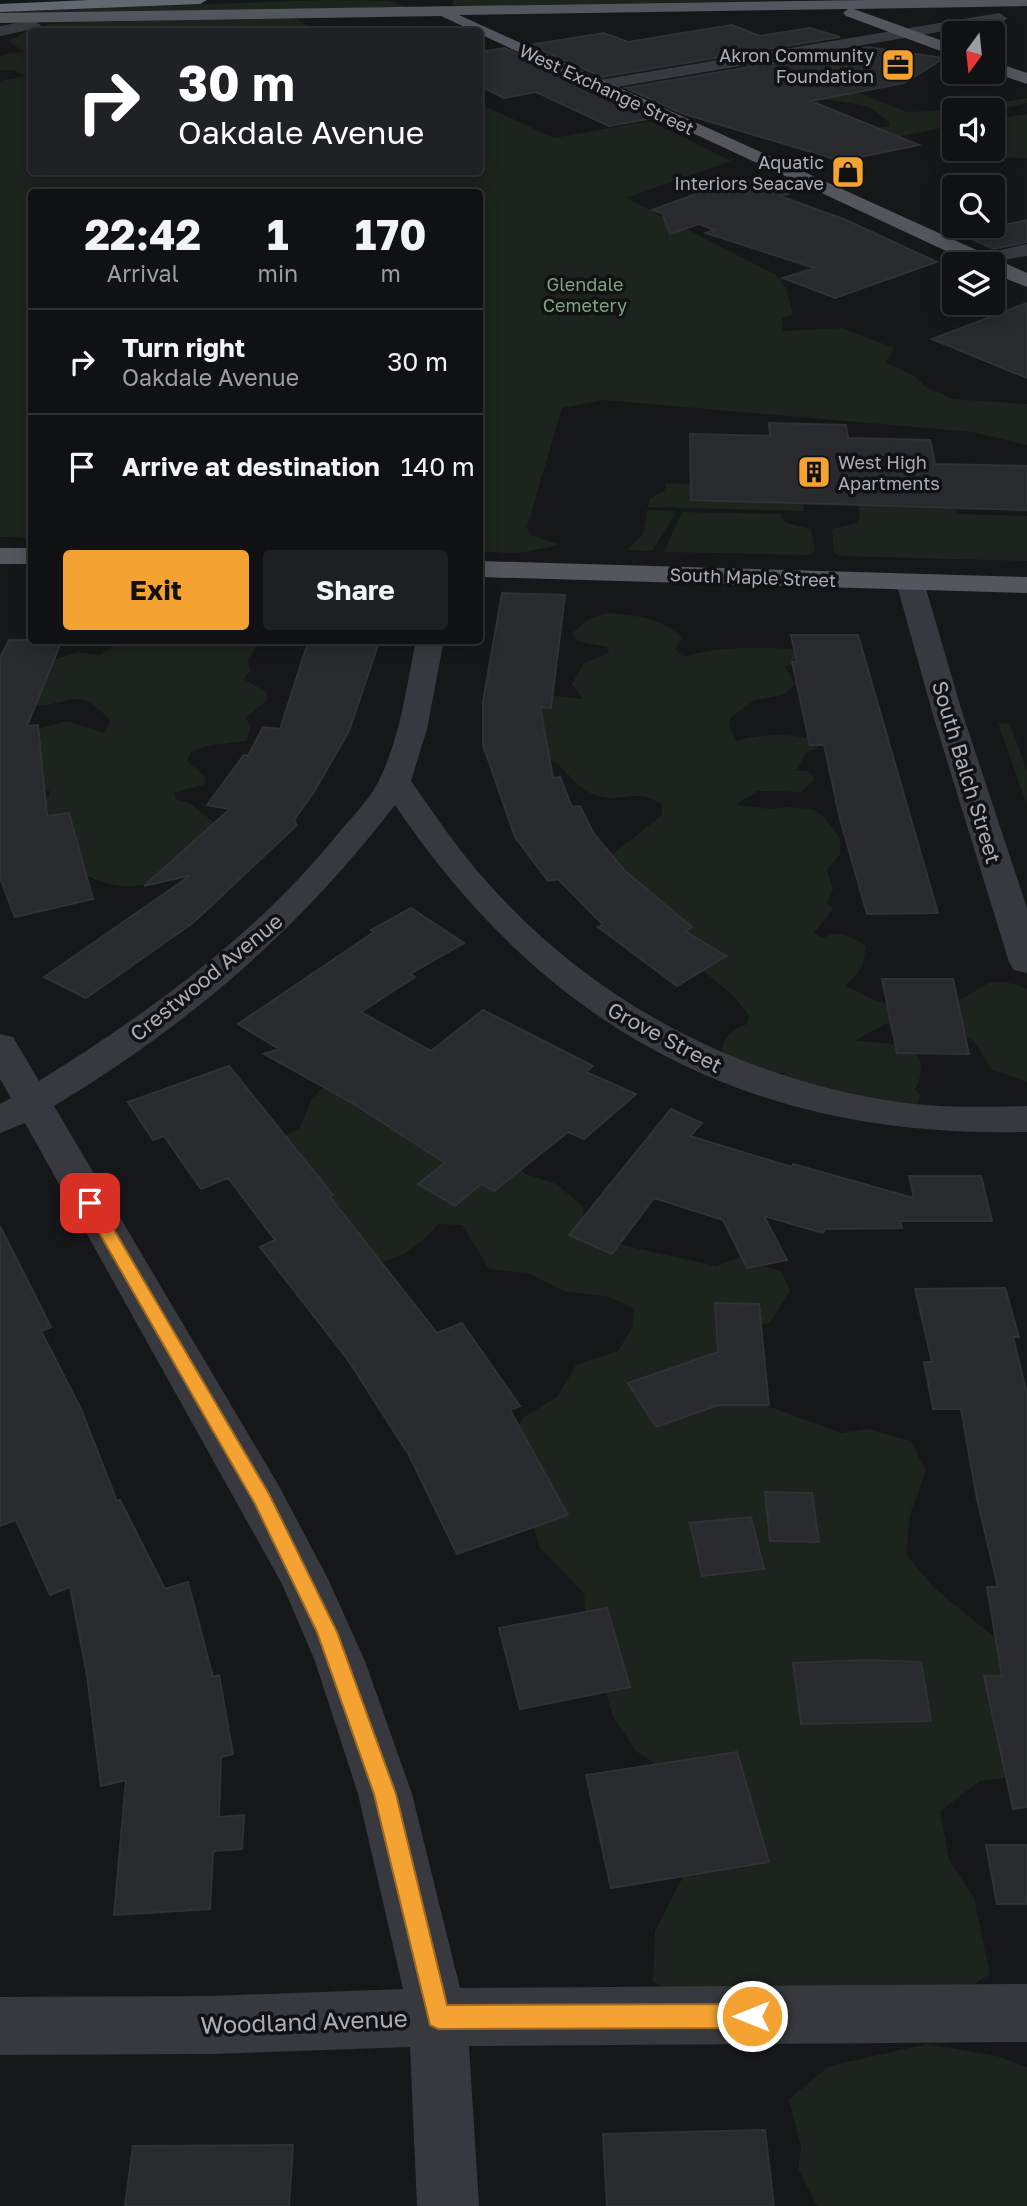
<!DOCTYPE html>
<style>
body{margin:0;font-family:"Golos Text",sans-serif;background:#1e1f21;color:#f1f3f6;height:100vh;display:flex;flex-direction:column;font-size:26px;white-space:nowrap}
*{box-sizing:border-box;margin:0}
p{font-size:23px;color:#9c9da0}
.icon{flex:none;width:38px;height:38px;fill:none;stroke:currentColor;stroke-width:2;stroke-linecap:round;stroke-linejoin:round}
.map{position:relative;flex:1;overflow:hidden}
.drawer{position:absolute;left:28px;top:189px;width:455px;height:455px;display:flex;flex-direction:column;background:#101113;border-radius:7px;box-shadow:0 4px 18px #0003,0 0 0 2px #303133}
.drawer>*{flex:none}
.banner{position:absolute;left:28px;top:28px;width:455px;height:147px;border-radius:7px;box-shadow:0 4px 18px #0003,0 0 0 2px #303133;background:#202124;color:#fff;overflow:hidden}
.needle{width:46px;rotate:195deg}
.buttons{position:absolute;left:942px;top:21px;display:grid;gap:14px}
.buttons a{display:grid;place-items:center;width:63px;height:63px;border-radius:7px;background:#101113;box-shadow:0 4px 18px #0003,0 0 0 2px #303133;font-size:35px}
.pin{position:absolute;display:grid;place-items:center;width:60px;height:60px;color:#fff;margin:-30px;border-radius:14px;box-shadow:0 4px 10px #0006}
.me{position:absolute;width:77px;margin:-38px;rotate:270deg;stroke-linejoin:round;filter:drop-shadow(0 0 5px #0008)}
.turn{display:flex;align-items:center;gap:24px;height:147px;padding:0 35px;font-size:32px}
.turn .icon{width:91px;height:91px;stroke-width:2.5}
.turn b{display:block;font-size:49px;line-height:60px}
.eta{display:flex;justify-content:space-evenly;align-items:center;height:119px;text-align:center}
.eta b{font-size:42px;font-weight:700;line-height:49px}
.button{display:flex;gap:14px;margin-top:auto;padding:14px 35px}
.button a{flex:1;height:80px;border-radius:7px;background:#f4a333;color:#111;font-size:28px;font-weight:700;line-height:80px;text-align:center}
.button a+a{background:#1e1f21;color:#f1f3f6}
ul{padding:0;list-style:none}
li{display:flex;align-items:center;gap:21px;height:105px;padding:0 35px;border-top:2px solid #303133}
li div{flex:1}
li b{display:block;font-size:26px}
li em{font-style:normal}
.map>svg:first-child{display:block}
</style>
<div class="map">
<svg width="1027" height="2206" viewBox="0 0 1027 2206">
<rect width="100%" height="100%" fill="#161719"/>
<path fill="#1c241d" d="M327,0L391,1L407,7L0,16V11Z
M454,0H790L463,7L451,5Z
M273,17L297,19L315,31L32,32V172H480V104L554,138L650,121L731,161L626,198L776,275L786,288L793,315L782,318L783,331L842,328L894,348L886,363L913,375L927,388L954,399L1027,404V445L972,432L604,400L562,408L527,527L530,535L560,545L519,553L480,552V192H32L31,538L0,537V81L25,76L14,70H0V56L23,51L8,41L31,29L54,23Z
M750,63L850,89L907,112L954,110V142L941,132L942,128L886,139L874,128L889,126V122L870,107L820,98L752,72L742,64Z
M1027,98V103L1006,108L1002,118L1027,114V158L993,157L965,149H992V110H956Z
M666,483L691,484L692,500L803,503L804,511L648,507L649,499L665,490Z
M950,491L957,514L1027,516V561L839,556L834,552L832,529L857,523L860,517L858,505Z
M647,510L674,511V516L652,551L627,550C645,531 643,541 647,510Z
M682,512L780,514L786,523L811,529L815,551L810,555L664,552Z
M606,613C634,615 661,617 682,638L675,650L684,657C706,647 776,645 799,651L808,664L785,666L795,684L783,695L755,700L730,718L729,726L737,741C759,733 797,733 819,742L816,749L806,753L796,771H808L815,778L801,792L757,791L736,805L771,809L788,807L812,809L824,817L840,838V854L827,870L833,890L827,903L833,909L814,933L823,938C839,929 852,937 866,946C864,966 859,974 845,986C858,991 868,998 880,1002C898,1010 926,1006 946,1003C982,999 978,968 1027,989V1082L991,1069L974,1041L953,1031L885,1024L854,1041C885,1043 939,1041 915,1090L921,1095L915,1109L782,1077L786,1072L763,1076L722,1062C720,1041 728,1031 747,1024L749,1015L731,994L697,966L603,862L662,815V805C639,787 622,803 599,796C579,791 571,775 556,763C550,759 542,758 535,755L514,698L554,696L583,699L572,684L583,664L609,652L607,647L577,641L572,633L589,619Z
M120,641H260L248,660L250,671L243,679L267,692V700L246,718L251,728L246,741L211,745L191,752L187,761L206,778L205,784L174,793L176,799L189,803L228,833C193,859 158,895 111,884C97,881 83,874 69,869L59,820L44,814L40,801L50,796V791L29,788L38,729L67,721L105,733L110,720C76,685 75,704 35,706L23,692L50,661L77,652L100,655Z
M998,723L1010,724L1027,771V806Z
M335,1077L505,1151L525,1174L556,1184L583,1206L582,1223L598,1238L639,1249L716,1266L740,1257L782,1272L790,1291L770,1323L746,1329L752,1400L841,1433L868,1429L911,1441L926,1471L910,1515L906,1554L933,1587L1016,1655L1027,1775L980,1781L940,1811L949,1860L974,1898L990,1974L955,1997H686L653,1982L655,1931L695,1853L680,1781L636,1751L613,1717L586,1624L584,1593L540,1548L508,1441L524,1417L557,1397L576,1365L618,1351L632,1328L634,1309L610,1297L564,1291L528,1273L489,1269L462,1225L438,1224C410,1256 395,1260 355,1269L284,1136L300,1128L312,1098Z
M927,2044L997,2056L1027,2067V2206H817L798,2169L801,2148L789,2099L829,2066Z"/>
<path fill="#292a2d" stroke="#303135" stroke-width="2" d="M732,25L760,36L810,28L840,37L602,77L530,45L604,33L628,42Z
M867,47L944,58L904,83L811,101L919,145L841,161L681,113L626,88Z
M505,48L598,92L654,118L609,126L536,92L504,98L480,86V52Z
M740,178L788,194L780,196L846,220L937,262L835,298L783,278L814,268L706,233L715,230L699,224L670,234L662,213L652,210Z
M1027,220V242L994,249L961,234Z
M1027,303V378L932,339Z
M769,423L846,425L848,438L930,440L935,464L1027,466V510L691,500L690,434L770,436Z
M502,593L565,595L551,708L540,707L553,778L560,777L572,807L580,806L594,834L625,871L692,927L685,931L726,956L677,986L598,927L603,925L558,879L548,881L515,837L483,745V702Z
M791,635H858L938,913L867,914L840,819L824,745H810L792,662H797Z
M9,640H62L27,726L38,725L47,816L69,813L93,899L15,917L0,878V658Z
M308,642L378,645L349,731L314,792L294,820L297,825L194,922L86,998L44,977L191,875L144,886L230,809L207,805L244,755L248,756L263,727L280,729Z
M411,908L464,943L410,974L415,977L361,1012L431,1051L483,1010L593,1066L586,1072L636,1094L584,1139L568,1132L494,1191L481,1184L455,1206L418,1184L445,1163L354,1104L264,1054L279,1049L238,1024L374,932L371,930Z
M882,979H953L969,1054L897,1053Z
M229,1066L333,1195L330,1197L437,1333L462,1323L520,1406L510,1410L568,1515L457,1554L409,1455L348,1360L260,1247L275,1240L228,1178L201,1189L164,1136L153,1140L128,1102Z
M671,1109L702,1123L690,1136L792,1167L793,1164L914,1198L909,1176H981L992,1221H900L902,1228L825,1229L823,1233L764,1216L787,1260L747,1268L723,1220L654,1198L612,1254L569,1235Z
M0,1226L51,1327L41,1331L81,1409L117,1501L120,1500L165,1589L188,1582L213,1677L219,1675L233,1754L221,1757L219,1817L244,1815L242,1849L213,1851L210,1909L114,1915L126,1780L101,1786L87,1675L70,1587L50,1595L16,1520L0,1526Z
M1005,1288L1019,1337H1013L1027,1394V1807L1013,1809L984,1676H1002L987,1587H998L977,1499L961,1409H933L924,1362H932L915,1289Z
M715,1303L759,1304L769,1405H718L656,1427L628,1383L718,1352Z
M765,1492L812,1493L819,1542L770,1541Z
M751,1517L764,1569L702,1576L690,1523Z
M607,1608L630,1687L520,1709L499,1628Z
M865,1660L921,1662L931,1721L801,1724L793,1663Z
M737,1752L769,1862L611,1888L586,1775Z
M986,1845H1027V1904H997Z
M765,2130L774,2206H607L603,2134Z
M293,2145L289,2206H125L133,2146Z"/>
<g fill="none" stroke-linecap="round" stroke-linejoin="round">
<path fill="#37393e" fill-rule="evenodd" d="M999,13L1007,18L1004,21L599,90L591,85L599,80Z
M33,20L41,25L38,28L0,36V26Z
M1027,244V256L975,264L972,260L975,256Z
M910,574L920,576L924,582L963,715L1027,908V973L1014,970L1009,962L933,715L896,582L900,576Z
M416,640H444L427,729L411,781C435,815 459,851 487,882C595,1004 744,1081 905,1103C945,1108 986,1107 1027,1106V1132C753,1139 548,1032 395,805C298,931 190,1024 54,1106L279,1486L328,1579L365,1661L412,1794L460,1988L1027,1984V2042L469,2046L479,2206H417L410,2047L211,2054L0,2055V1997L211,1996L403,1989L358,1794L315,1661L282,1584L25,1123L0,1133V1104L11,1098L0,1079V1034L13,1037L39,1081C150,1012 259,933 341,830C353,816 368,801 377,784C400,741 406,688 416,640Z"/>
<path fill="#53565d" fill-rule="evenodd" d="M868,0H1027V6L854,9L954,45V56L846,16L843,13L848,9L459,15L1027,273V287L992,273V264H974L441,16L0,23V13Z
M992,61L1027,73V84L992,72Z
M0,548H32V564H0Z
M480,561L1027,577V593L480,577Z"/>
<path fill="#63676f" fill-rule="evenodd" d="M88,0H207L200,4L0,12V4Z"/>
</g>
<path fill="#f4a333" stroke="#9f6a21" stroke-width="2" d="M90,1198L96,1199L269,1494L337,1632L396,1794L447,2005L752,2004L761,2007L764,2016L761,2024L752,2028L438,2029L430,2025L374,1794L317,1632L255,1504L82,1203Z"/>
<defs>
<symbol id="office-square" viewBox="-11 -11 22 22"><rect x="-9" y="-9" width="18" height="18" rx="4" fill="#f4a333" stroke="#111214"/><path d="M-6-3h4V-5.5h4V-3h4V5H-6ZM-1-4.5V-3h2v-1.5ZM-6 0V1H6V0Z" fill="#111"/></symbol>
<symbol id="shop-square" viewBox="-11 -11 22 22"><rect x="-9" y="-9" width="18" height="18" rx="4" fill="#f4a333" stroke="#111214"/><path d="M-5-2.5h2.3a2.7 3.5 0 0 1 5.4 0H5L5.5 6h-11ZM-1.5-2.5h3a1.5 2.3 0 0 0-3 0Z" fill="#111"/></symbol>
<symbol id="building-square" viewBox="-11 -11 22 22"><rect x="-9" y="-9" width="18" height="18" rx="4" fill="#f4a333" stroke="#111214"/><path d="M-4-6H4V6H1V3H-1V6H-4ZM-2.5-4.3h1.7v1.8h-1.7ZM.8-4.3h1.7v1.8H.8ZM-2.5-1h1.7V.8h-1.7ZM.8-1h1.7V.8H.8Z" fill="#111"/></symbol>
</defs>
<g fill-rule="evenodd">
<use href="#office-square" x="879" y="46" width="38" height="38"/>
<use href="#shop-square" x="829" y="153" width="38" height="38"/>
<use href="#building-square" x="795" y="453" width="38" height="38"/>
</g>
<g text-anchor="middle" dominant-baseline="central" stroke-width="7" stroke-linejoin="round" paint-order="stroke">
<g font-size="18" fill="#a8afb9" stroke="#111214" text-anchor="end">
<text x="874" y="55">Akron Community<tspan x="874" dy="21">Foundation</tspan></text>
<text x="824" y="162">Aquatic<tspan x="824" dy="21">Interiors Seacave</tspan></text>
<text x="838" y="462" text-anchor="start">West High<tspan x="838" dy="21">Apartments</tspan></text>
</g>
<g font-size="18" fill="#a8afb9" stroke="#111214">
<text transform="translate(607 89) rotate(25)">West Exchange Street</text>
<text transform="translate(753 577) rotate(2)">South Maple Street</text>
</g>
<g font-size="18" fill="#80a47f" stroke="#111214">
<text x="585" y="284">Glendale<tspan x="585" dy="21">Cemetery</tspan></text>
</g>
<g font-size="21" fill="#a8afb9" stroke="#111214">
<text transform="translate(967 772) rotate(73)">South Balch Street</text>
<text transform="translate(206 977) rotate(-39)">Crestwood Avenue</text>
<text transform="translate(665 1037) rotate(28)">Grove Street</text>
</g>
<g font-size="24" fill="#a8afb9" stroke="#111214">
<text transform="translate(304 2021) rotate(-2)">Woodland Avenue</text>
</g>
</g>
</svg>
<div class="buttons">
<a><svg class="needle" viewBox="-14 -14 28 28"><path d="M0-13l5 13h-10z" fill="#e53935"/><path d="M0 13l5-13h-10z" fill="#9c9da0"/></svg></a>
<a><svg class="icon" aria-label="sound" viewBox="0 0 24 24"><path d="M4 9h4l5-4v14l-5-4H4zM17 9q2 3 0 6"/></svg></a>
<a><svg class="icon" aria-label="search" viewBox="0 0 24 24"><circle cx="10" cy="10" r="6"/><path d="M15 15l6 6"/></svg></a>
<a><svg class="icon" aria-label="layers" viewBox="0 0 24 24"><path d="M12 4l9 5-9 5-9-5zM3 14l9 5 9-5"/></svg></a>
</div>
<div class="pin" style="left:90px;top:1203px;background:#d93025"><svg class="icon" aria-label="arrive" viewBox="0 0 24 24"><path d="M6 21V4h12l-3 4 3 4H6"/></svg></div>
<svg class="me" style="left:752px;top:2016px" viewBox="-20 -20 40 40"><circle r="17" fill="#f4a333" stroke="#fff" stroke-width="3"/><path d="M0-11L8 9 0 5-8 9z" fill="#fff"/></svg>
<div class="banner">
<div class="turn"><svg class="icon" aria-label="right" viewBox="0 0 24 24"><path d="M7 20v-9h11M14 6l5 5-5 5"/></svg><div><b>30 m</b>Oakdale Avenue</div></div>
</div>
<section class="drawer">
<div class="eta">
<div><b>22:42</b><p>Arrival</p></div>
<div><b>1</b><p>min</p></div>
<div><b>170</b><p>m</p></div>
</div>
<ul>
<li><svg class="icon" aria-label="right" viewBox="0 0 24 24"><path d="M7 20v-9h11M14 6l5 5-5 5"/></svg><div><b>Turn right</b><p>Oakdale Avenue</p></div><em>30 m</em></li>
<li><svg class="icon" aria-label="arrive" viewBox="0 0 24 24"><path d="M6 21V4h12l-3 4 3 4H6"/></svg><div><b>Arrive at destination</b></div><em>140 m</em></li>
</ul>
<div class="button"><a>Exit</a><a>Share</a></div>
</section>
</div>
